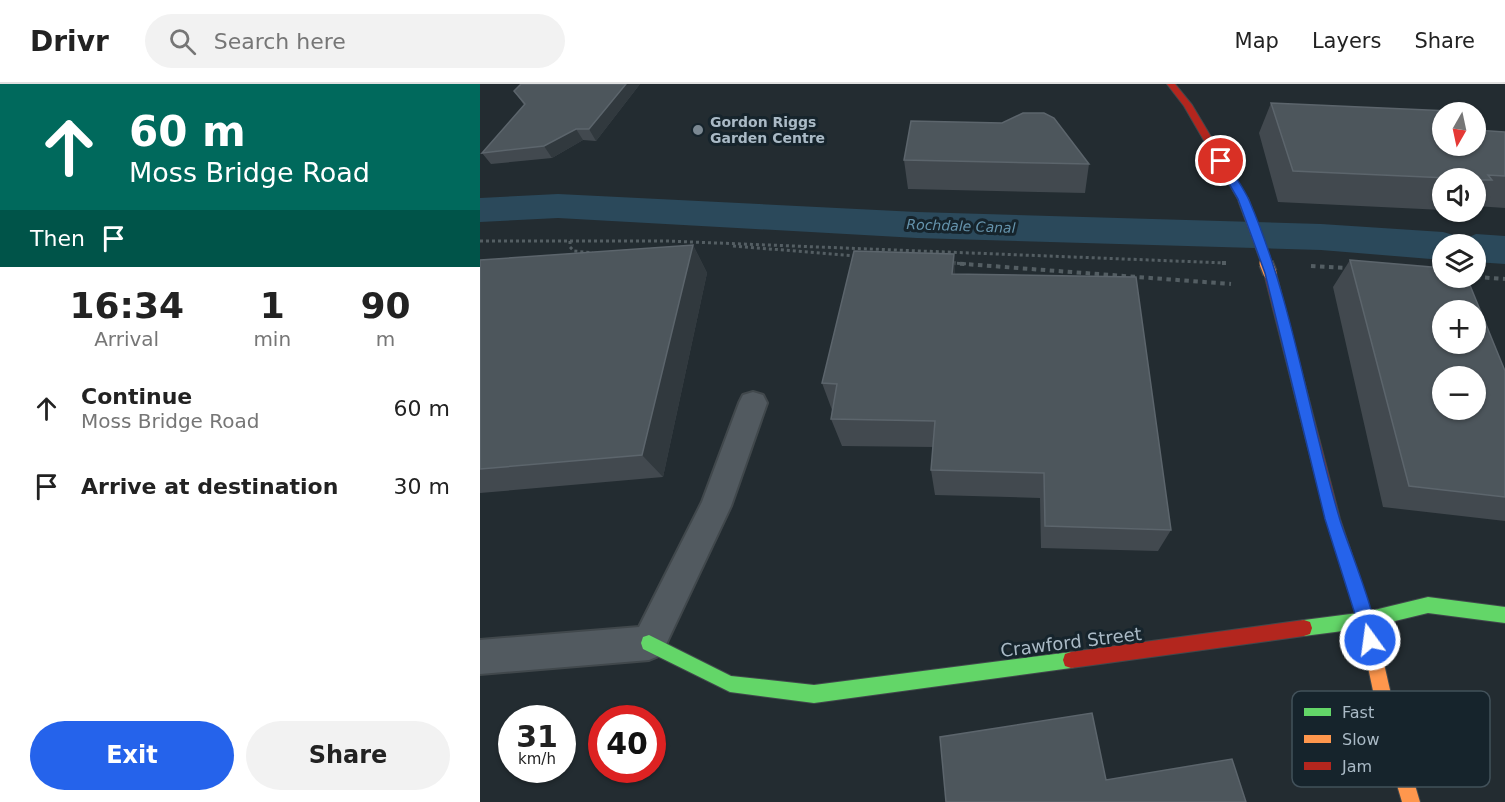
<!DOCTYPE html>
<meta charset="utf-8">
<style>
body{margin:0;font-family:"DejaVu Sans",sans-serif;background:#f2f2f2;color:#222;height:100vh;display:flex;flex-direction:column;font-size:22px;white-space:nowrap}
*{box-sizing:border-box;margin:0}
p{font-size:20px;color:#767676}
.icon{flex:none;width:33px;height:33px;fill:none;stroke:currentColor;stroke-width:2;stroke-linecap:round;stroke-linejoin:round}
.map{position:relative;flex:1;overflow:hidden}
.sheet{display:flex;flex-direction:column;background:#fff;width:480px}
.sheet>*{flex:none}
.top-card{background:#00695c;color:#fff;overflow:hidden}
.needle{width:39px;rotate:189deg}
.fabs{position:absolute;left:952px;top:18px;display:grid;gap:12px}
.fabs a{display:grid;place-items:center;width:54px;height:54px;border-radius:50%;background:#fff;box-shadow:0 2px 4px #0004;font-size:30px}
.speed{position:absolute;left:18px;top:621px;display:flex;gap:12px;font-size:30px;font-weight:700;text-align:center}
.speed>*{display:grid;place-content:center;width:78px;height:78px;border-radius:50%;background:#fff;box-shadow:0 2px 4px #0004;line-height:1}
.speed small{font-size:15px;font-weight:400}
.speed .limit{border:9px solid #d22;background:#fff;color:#111}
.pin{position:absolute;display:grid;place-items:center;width:51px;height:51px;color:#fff;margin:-26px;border:3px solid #fff;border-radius:50%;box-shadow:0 2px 6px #0007}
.me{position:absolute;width:66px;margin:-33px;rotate:346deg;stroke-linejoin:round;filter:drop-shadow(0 0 4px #0008)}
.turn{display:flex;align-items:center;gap:21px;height:126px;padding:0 30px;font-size:27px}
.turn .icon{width:78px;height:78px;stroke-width:2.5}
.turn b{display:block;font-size:42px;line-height:51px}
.then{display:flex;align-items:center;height:57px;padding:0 30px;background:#0003;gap:12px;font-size:22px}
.eta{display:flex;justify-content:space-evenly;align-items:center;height:102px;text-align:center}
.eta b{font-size:36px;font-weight:700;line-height:42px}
.cta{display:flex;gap:12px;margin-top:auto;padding:12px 30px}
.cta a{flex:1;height:69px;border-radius:36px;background:#2563eb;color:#fff;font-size:24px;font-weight:700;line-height:69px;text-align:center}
.cta a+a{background:#f2f2f2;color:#222}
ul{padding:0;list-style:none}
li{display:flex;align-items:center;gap:18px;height:78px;padding:0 30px}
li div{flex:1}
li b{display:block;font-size:22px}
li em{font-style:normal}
header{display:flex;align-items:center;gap:36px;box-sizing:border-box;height:84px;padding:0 30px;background:#fff;border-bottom:2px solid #e0e0e0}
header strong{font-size:28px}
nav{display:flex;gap:33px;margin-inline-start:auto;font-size:21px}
.search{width:420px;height:54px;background:#f2f2f2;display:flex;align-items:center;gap:15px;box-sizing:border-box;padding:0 21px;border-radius:33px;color:#767676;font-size:22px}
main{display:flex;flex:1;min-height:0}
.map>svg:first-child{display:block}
</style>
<header>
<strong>Drivr</strong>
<div class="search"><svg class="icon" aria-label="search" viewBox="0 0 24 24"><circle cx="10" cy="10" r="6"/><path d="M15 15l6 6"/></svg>Search here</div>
<nav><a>Map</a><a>Layers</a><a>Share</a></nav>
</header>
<main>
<section class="sheet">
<div class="top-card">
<div class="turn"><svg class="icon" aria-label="ahead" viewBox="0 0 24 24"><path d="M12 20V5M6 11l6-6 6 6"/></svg><div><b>60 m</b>Moss Bridge Road</div></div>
<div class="then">Then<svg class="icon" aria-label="arrive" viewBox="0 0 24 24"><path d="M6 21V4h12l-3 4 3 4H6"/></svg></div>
</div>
<div class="eta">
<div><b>16:34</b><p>Arrival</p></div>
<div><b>1</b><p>min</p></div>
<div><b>90</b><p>m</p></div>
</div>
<ul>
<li><svg class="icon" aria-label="ahead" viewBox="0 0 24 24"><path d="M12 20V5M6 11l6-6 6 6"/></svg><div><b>Continue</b><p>Moss Bridge Road</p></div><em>60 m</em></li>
<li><svg class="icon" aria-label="arrive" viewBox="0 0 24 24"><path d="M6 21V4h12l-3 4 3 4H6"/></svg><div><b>Arrive at destination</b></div><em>30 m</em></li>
</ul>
<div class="cta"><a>Exit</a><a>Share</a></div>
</section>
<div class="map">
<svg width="1025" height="718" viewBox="0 0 1025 718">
<rect width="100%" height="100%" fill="#232c31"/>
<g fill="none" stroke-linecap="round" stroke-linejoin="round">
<path fill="#2b495b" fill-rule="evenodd" d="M78,110L437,128L841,140L963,148L977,152L980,157L996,150L1025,152V180L996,178V160H963V176L841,166L437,154L78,134L0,138V114Z"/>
<defs>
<path id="lane" d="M273,308L283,311L287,319L251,422L181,571L169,576L0,590V556L159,543L222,418L259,319L263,311Z"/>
<path id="fast" d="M948,513L1025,523V539L948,529L886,544L824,552L818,550L816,544L818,538L824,536L886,528Z
M169,551L251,592L334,601L591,568L597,570L599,576L597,582L591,584L334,619L250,608L163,565L161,559L163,553Z"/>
<path id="slow" d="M875,495L880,498L894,536L921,654L940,718H922L903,654L878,536L867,503L870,498Z"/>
<path id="jam" d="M687,0H695L712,21L768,115L767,117H759L704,22Z
M790,185L796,189L860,435L883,503L880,508L875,511L870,508L867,503L846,435L784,189Z
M824,536L830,538L832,544L830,550L824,552L591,584L585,582L583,576L585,570L591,568Z"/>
</defs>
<use href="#lane" stroke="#41484c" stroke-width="4"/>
<use href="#fast" stroke="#41484c" stroke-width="2"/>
<use href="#slow" stroke="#41484c" stroke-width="2"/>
<use href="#jam" stroke="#41484c" stroke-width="2"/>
<path stroke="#545e63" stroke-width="3" stroke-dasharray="3 3" stroke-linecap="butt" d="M0,157H186L746,179
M90,157V163L94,167L113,169
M253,162L377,172
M471,179L489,180"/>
<path stroke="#545e63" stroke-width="4" stroke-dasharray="4.5 4.5" stroke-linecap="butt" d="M471,179L751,200
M742,179H746
M831,182L869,184
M996,193L1025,195"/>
<use href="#lane" fill="#525a60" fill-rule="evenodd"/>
<use href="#fast" fill="#63d668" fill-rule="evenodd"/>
<use href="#slow" fill="#ff974d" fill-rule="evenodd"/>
<use href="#jam" fill="#b3261e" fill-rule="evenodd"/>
<defs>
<path id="slow-bridge-far1" d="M763,115L787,180"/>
<path id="slow-bridge" d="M786,179L790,189"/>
</defs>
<use href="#slow-bridge-far1" stroke="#41484c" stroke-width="12" stroke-linecap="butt"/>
<use href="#slow-bridge" stroke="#41484c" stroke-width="16" stroke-linecap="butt"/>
<use href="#slow-bridge-far1" stroke="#ff974d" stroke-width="10"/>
<use href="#slow-bridge" stroke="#ff974d" stroke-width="13"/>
</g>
<path fill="#42494f" d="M41,0H160L116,57L103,56L72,74L11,80L2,69L44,21L34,7Z
M791,19L963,62L1025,48V124L996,122V94H963V126L798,118L779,49Z
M424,76L609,80L605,109L428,105Z
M213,161L227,189L183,393L0,409V176Z
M870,176L1025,287V437L903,423L853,203Z
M475,190L691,446L678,467L561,464L560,414L455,411L451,386L453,363L362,362L351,335L352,326L342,299Z"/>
<path fill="#31393e" d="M146,0H160L116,57L109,45Z
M96,45L103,56L72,74L64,62Z
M213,161L227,189L183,393L162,371Z
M474,170L476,202L472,190Z"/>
<path fill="#4d565c" stroke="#5c656c" stroke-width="1.5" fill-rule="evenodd" d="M41,0H146L109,45H96L64,62L2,69L45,20L34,7Z
M791,19L970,27L971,28H963V62H996V46L1025,48V92L1008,91L1012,96H996V94H968L813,87Z
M543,29H564L574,34L609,80L424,76L431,37L522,39Z
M213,161L162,371L0,385V176Z
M374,167L474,170L472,190L656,193L691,446L565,442L564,389L451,386L455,337L351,335L357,300L342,299Z
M870,176L963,184V194H987L1025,287V413L929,402ZM963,226H996V260H963ZM963,292H996V326H963Z
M612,629L626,696L752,675L766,718H466L460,653Z"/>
<path fill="#2563eb" stroke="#184099" stroke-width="1.5" d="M741,74L746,77C753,90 763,103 769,116C813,218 828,330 860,436C867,459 903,545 896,562L890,564L885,562L845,435L785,189L758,115L736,77Z"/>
<circle fill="#7b8892" stroke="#16242c" stroke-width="2" cx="218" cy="46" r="6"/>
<g text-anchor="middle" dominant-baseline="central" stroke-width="6" stroke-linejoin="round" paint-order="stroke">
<g font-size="14" font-weight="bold" fill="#aabac6" stroke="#16242c" text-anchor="start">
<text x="230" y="38">Gordon Riggs<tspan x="230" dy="16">Garden Centre</tspan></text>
</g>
<g font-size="14" font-style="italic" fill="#6694ad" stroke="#16242c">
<text transform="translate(481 142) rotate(2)">Rochdale Canal</text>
</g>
<g font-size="18" fill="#aabac6" stroke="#16242c">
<text transform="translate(591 558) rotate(-7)">Crawford Street</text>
</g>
</g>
<rect x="812" y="607" width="198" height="96" rx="9" fill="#16242c" stroke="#42515a" stroke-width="1.5"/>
<rect x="824" y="624" width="27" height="8" fill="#63d668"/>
<rect x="824" y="651" width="27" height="8" fill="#ff974d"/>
<rect x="824" y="678" width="27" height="8" fill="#b3261e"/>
<g font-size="16" fill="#aabac6">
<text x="862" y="634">Fast</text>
<text x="862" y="661">Slow</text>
<text x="862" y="688">Jam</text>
</g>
</svg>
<div class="fabs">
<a><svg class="needle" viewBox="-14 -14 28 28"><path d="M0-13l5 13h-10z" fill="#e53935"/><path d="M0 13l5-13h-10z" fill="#767676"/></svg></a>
<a><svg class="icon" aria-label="sound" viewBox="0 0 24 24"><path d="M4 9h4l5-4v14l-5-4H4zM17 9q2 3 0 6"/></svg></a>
<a><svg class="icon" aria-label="layers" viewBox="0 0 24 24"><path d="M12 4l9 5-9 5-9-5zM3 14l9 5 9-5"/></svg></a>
<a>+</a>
<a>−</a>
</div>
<div class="speed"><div>31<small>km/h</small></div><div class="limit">40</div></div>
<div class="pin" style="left:741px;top:77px;background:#d93025"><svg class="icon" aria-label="arrive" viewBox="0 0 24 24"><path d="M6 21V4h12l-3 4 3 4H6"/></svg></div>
<svg class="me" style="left:890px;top:556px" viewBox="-20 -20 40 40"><circle r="17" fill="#2563eb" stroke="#fff" stroke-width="3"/><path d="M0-11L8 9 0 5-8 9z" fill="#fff"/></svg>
</div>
</main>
